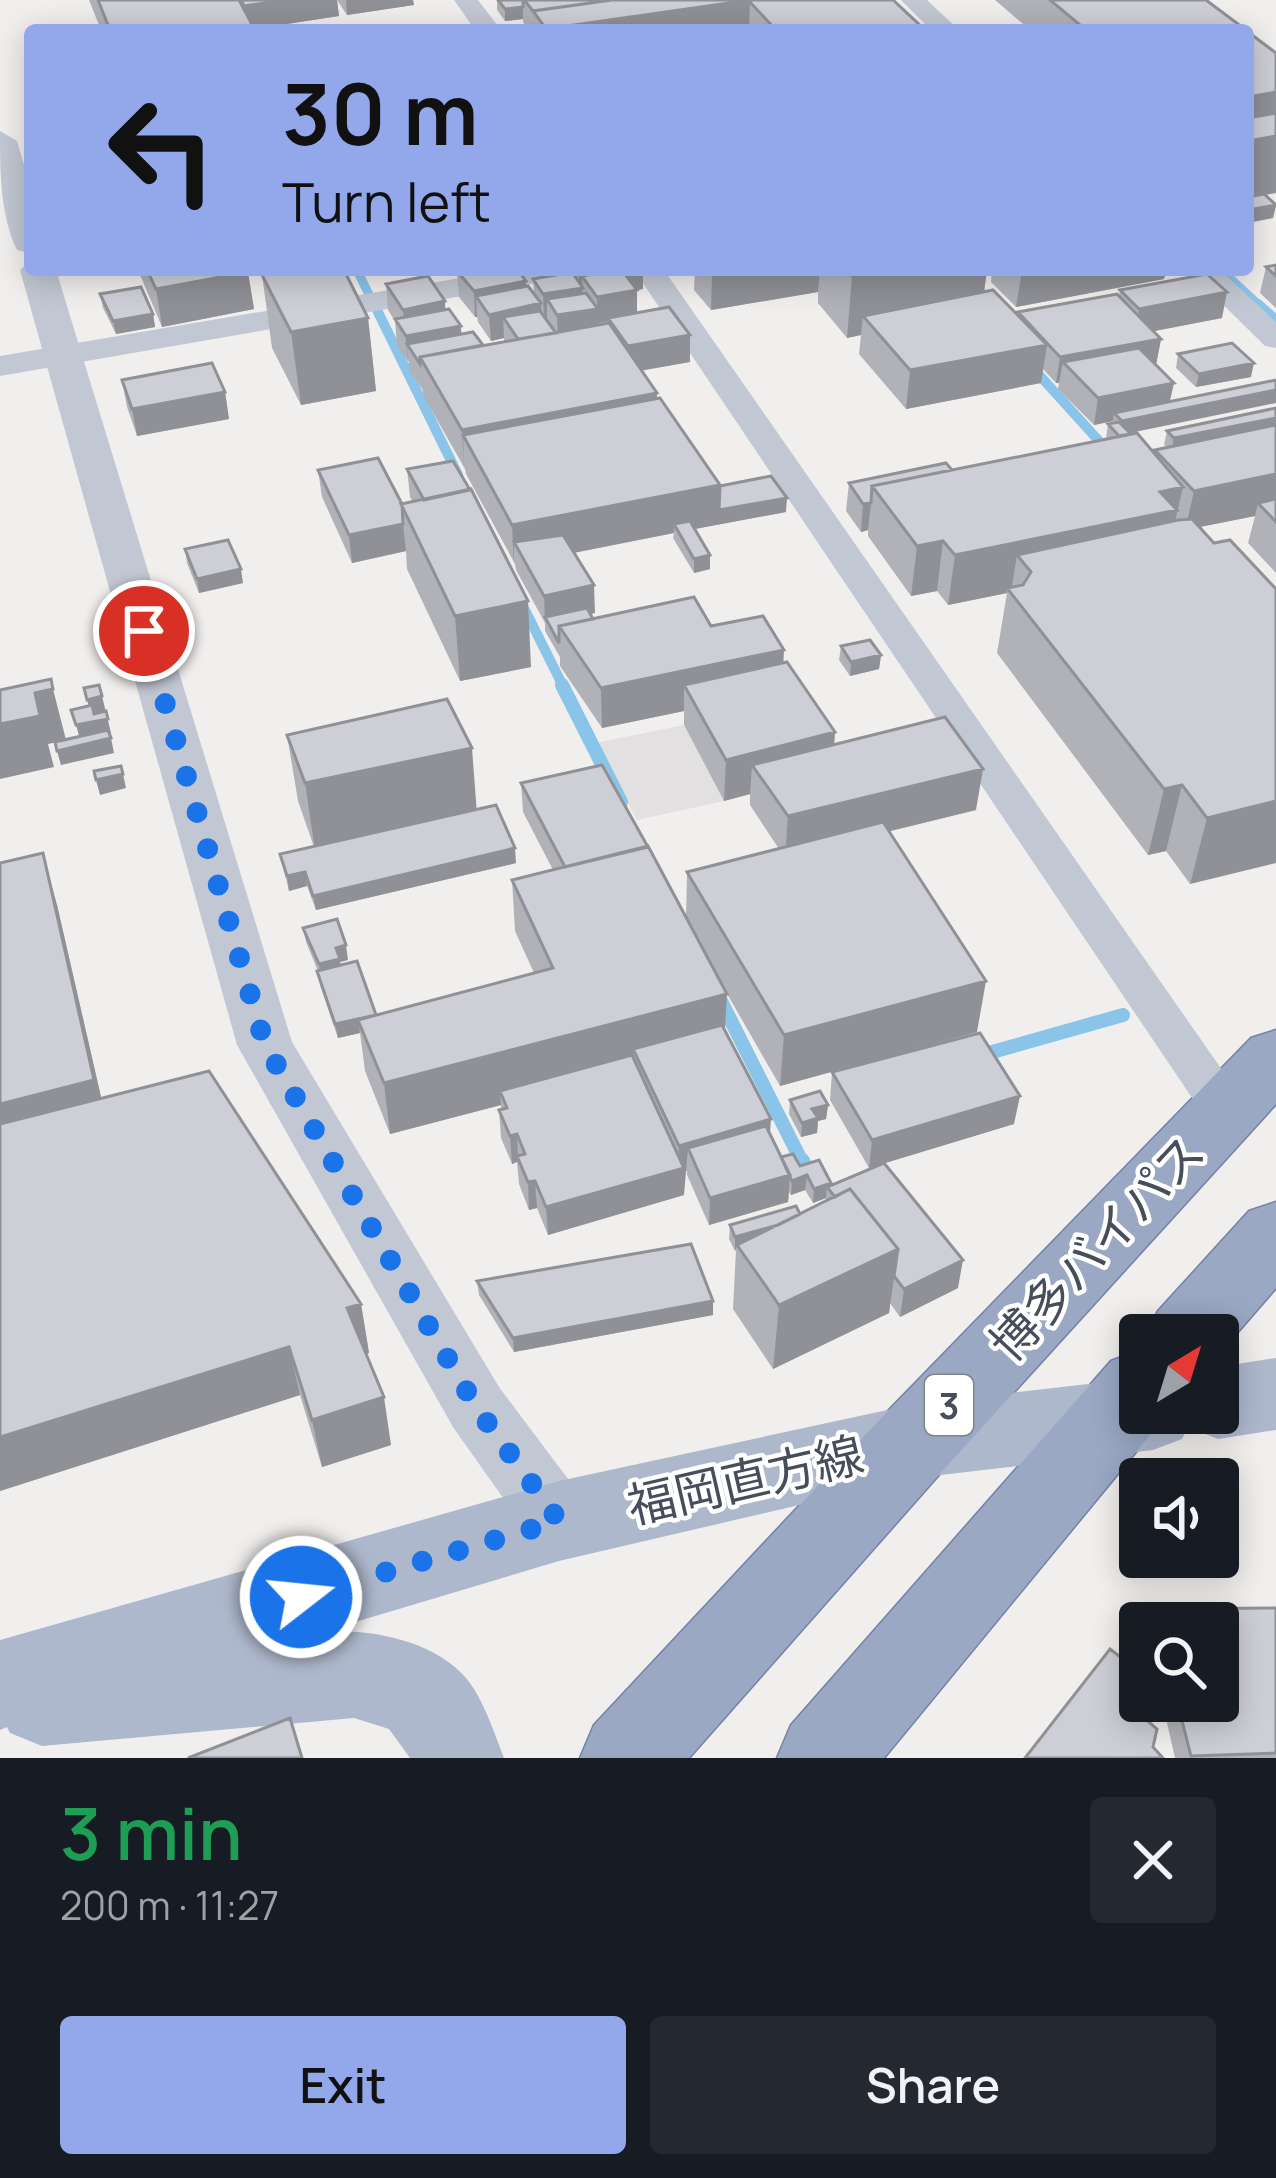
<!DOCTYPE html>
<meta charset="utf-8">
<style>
body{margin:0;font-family:Manrope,"Noto Sans JP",sans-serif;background:#242831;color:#f1f3f6;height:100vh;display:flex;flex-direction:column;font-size:45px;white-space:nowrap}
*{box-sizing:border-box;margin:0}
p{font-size:39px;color:#9ea1a6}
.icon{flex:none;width:66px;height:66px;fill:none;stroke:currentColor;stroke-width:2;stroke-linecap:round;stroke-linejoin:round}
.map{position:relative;height:1758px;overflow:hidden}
.panel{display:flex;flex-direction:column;background:#171b24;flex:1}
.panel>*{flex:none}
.banner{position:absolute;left:24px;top:24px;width:1230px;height:252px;border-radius:12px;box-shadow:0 6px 30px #0003;background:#92a8ea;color:#111;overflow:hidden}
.needle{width:78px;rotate:38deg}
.buttons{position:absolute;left:1119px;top:1314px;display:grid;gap:24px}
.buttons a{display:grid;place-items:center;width:120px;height:120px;border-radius:12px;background:#171b24;box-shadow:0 6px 30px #0003;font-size:60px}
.pin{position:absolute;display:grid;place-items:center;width:102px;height:102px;color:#fff;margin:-51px;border:6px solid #fff;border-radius:50%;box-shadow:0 3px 12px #0007}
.me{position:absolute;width:132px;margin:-66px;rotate:74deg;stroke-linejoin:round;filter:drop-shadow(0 0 9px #0008)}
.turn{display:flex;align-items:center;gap:42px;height:252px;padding:0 60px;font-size:54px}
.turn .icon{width:156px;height:156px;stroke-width:2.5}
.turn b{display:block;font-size:84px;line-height:102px}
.round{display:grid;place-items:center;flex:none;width:126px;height:126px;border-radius:12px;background:#242831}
.head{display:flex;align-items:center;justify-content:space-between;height:204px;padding:0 60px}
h1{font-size:72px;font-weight:600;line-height:90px;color:#1e9e55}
.action{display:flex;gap:24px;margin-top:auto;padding:24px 60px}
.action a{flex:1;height:138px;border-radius:12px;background:#92a8ea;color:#111;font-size:48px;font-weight:600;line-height:138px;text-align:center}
.action a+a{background:#242831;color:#f1f3f6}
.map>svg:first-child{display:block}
</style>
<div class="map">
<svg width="1276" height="1758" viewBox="0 0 1276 1758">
<rect width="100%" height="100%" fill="#f1efee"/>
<path fill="#e2e0e0" d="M684,725L724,801L637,820L595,743Z"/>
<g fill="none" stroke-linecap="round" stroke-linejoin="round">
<path stroke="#8bc4e9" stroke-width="9" d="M357,270L375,307
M1221,270L1261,307"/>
<path stroke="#8bc4e9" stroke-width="10" d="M374,304L458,475
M1258,304L1276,320
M1031,366L1109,452
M521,602L564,688"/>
<path stroke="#8bc4e9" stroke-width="14" d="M562,685L621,802
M720,999L803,1164
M978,1056L1123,1015"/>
<path stroke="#8bc4e9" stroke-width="16" d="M802,1161L810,1178"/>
<defs>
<path id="trunk" d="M1276,1030V1104L945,1468L689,1758H580L594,1725L885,1414L1251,1038Z
M1276,1202V1288L1218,1355V1335H1146L1158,1311L1249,1211Z
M1140,1350V1413H1168L884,1758H777L791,1725L1111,1361Z"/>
</defs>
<use href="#trunk" stroke="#7282a8" stroke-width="3"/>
<path fill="#c2c8d3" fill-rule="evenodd" d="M454,0H478L501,30H475Z
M901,0H927L959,30H931Z
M507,270H575L560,279L0,376V356Z
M634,270H664L1241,1097L1248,1110L1241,1123L1225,1128L1209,1123Z
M1188,270H1220L1276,322V348L1265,346Z"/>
<path fill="#c2c8d3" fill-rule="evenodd" d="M0,131L17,141L30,185V253L17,250C0,215 0,170 0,131Z
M30,261V270H56L292,1042L499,1387L583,1499L592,1521L583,1543L559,1552L535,1543L453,1427L237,1045L20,270Z"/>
<path fill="#aeb8cc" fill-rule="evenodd" d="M1276,1358V1430L1218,1439L1188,1427L1182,1439L1153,1450L915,1478L559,1561L322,1632C373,1628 445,1642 474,1689C487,1710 495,1735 504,1758H410L389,1729L354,1718L42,1746L10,1733L7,1727L0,1730V1640L559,1481L915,1404L1140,1378V1413H1218V1367Z"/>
<use href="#trunk" fill="#9aa8c4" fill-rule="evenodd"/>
</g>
<path fill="#b1b2b8" d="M89,0H337L339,16L254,29L255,30H101Z
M337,0H413L414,5L347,15Z
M497,0H893L925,30H530L523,22V19L505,21L497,10Z
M995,0H1206L1246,30H1030Z
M1276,265V308L1260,293L1266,267Z
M138,270H247L254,309L162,327Z
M566,270H643V289L637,290V313L690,362L641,370L657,399L720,485L786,512L694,529L710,569L694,573L673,538L674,533L574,553L595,613L590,614L593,619L711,626L783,663L835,732L834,744L976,810L889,831L977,1032L780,1086L722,985L725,1031L781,1157L831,1186L881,1164L869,1168L830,1100L832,1072L1014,1124L884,1163L958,1288L900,1317L890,1303L889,1313L773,1369L733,1309L736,1250L735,1251L729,1239L730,1225L800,1213L826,1201V1198L813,1203L805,1190L791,1195L789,1192L788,1202L709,1225L687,1175V1171L684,1172V1195L548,1235L537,1208L529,1210L519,1184L517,1162L512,1164L501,1138L499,1110H501V1105L390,1134L365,1071L360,1033L338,1038L320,985L318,971L306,942L303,928L348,960L340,962L341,965L376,1015L534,973L515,931L512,880L553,870L523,812L521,783L686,918L687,872L779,849L750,805V794L724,801L684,725V711L602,728L560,666V657L545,631V623L516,570L515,564L466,474L465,469L423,395V390L409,370V362L397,346L395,321L388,310L386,284L445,309L461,334L483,346L504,342V338L491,341L478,322L477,317H475L459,297L457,271L526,287L534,293L533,279L566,273Z
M695,270H987L984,292L1018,315V312L1119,296L1120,290L1222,318L1154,331L1161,339L1156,365L1129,433L1154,453L1155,450L1167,447L1164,445L1167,431L1276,408V573L1248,543L1255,516L1199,527L1214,543L1276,589L1190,884L1166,851L1148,855L997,653L1007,593L948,605L937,591L911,596L868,536V530L861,532L846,511L849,483L952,470L1106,439L1108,424H1112L1113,421L1094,425L1058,389L1059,383H1056L1043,369L1041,383L906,409L859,354L861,335L847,338L818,303V292L711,310L694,290Z
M992,270H1166L1164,279L1016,307L991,282Z
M262,275L368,318L376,391L301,405L272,348Z
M100,294L153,314L155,327L116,334L103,308Z
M1178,354L1251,377L1196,387L1176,368Z
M122,380L225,392L229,419L137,436L127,407Z
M407,469L531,667L460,681L407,569L406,551L352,563L322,497L318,470L402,504L413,502L410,497Z
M185,549L243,583L199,593L187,563Z
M841,646L881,655L879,669L850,676L839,660Z
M287,735L477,809L516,863L316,910L307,886L289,891L280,854L314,847L298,801Z
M0,863L57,905L101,1097L361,1304L369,1353L366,1354L391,1445L322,1467L300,1395L0,1491Z
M790,1100L828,1105L826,1119L818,1121L817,1133L801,1137L789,1114Z
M477,1281L713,1315L514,1352L479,1295Z
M1276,1608V1758H1175L1162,1701H1218V1623H1150L1155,1609Z"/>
<path fill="#909196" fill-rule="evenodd" d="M287,0H337L339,16L248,30L244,6Z
M346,0H413L414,5L347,15Z
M750,0L749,30H546L538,17Z
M523,7V19L505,21V9Z
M1276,92V135L1248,140V97Z
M1276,136V193L1248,198V141Z
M1276,206L1273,218L1248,223V210Z
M579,270H643V289L637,290V316L598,323V335L558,337L557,315L547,299V320H544L543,294L579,288ZM582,276L597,297V309L583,311Z
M727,270H820L818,292L711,310L712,273Z
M889,270H987L981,314L863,316L861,335L847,338L852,276Z
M1022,270H1166L1164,279L1016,307Z
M248,272L254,309L162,327L156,289Z
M526,281L527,306L541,303L542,329L503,317L504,338L491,341L489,315L476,296L477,317H475L474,291Z
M1227,292L1222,318L1134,335L1139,309Z
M445,301L446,327L461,326L462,353L407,344L408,362L403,310Z
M153,314L155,327L116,334L113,321Z
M368,318L376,391L301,405L291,332Z
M690,335V362L628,373V346Z
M1161,339L1156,365L1063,362L1059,383H1056L1060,357Z
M1047,345L1041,383L906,409L910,370Z
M1254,363L1251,377L1196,387L1199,374Z
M1174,383L1168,410L1114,413L1113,421L1094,425L1098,398Z
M1276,390V403L1120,435L1122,421Z
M225,392L229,419L137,436L132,409Z
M657,393V432L463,435L464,469L462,430Z
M1276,418V431L1171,452L1174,438Z
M1276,474V512L1258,503L1255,516L1185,530L1194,491Z
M720,485L719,510L787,498L786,512L679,532L674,524V533L526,562L514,542V565L512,525Z
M1183,487L1166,560L1031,572L1017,555L1011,592L1007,588V593L948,605L955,555L1160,492Z
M871,503L868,530L861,532L863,504Z
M403,524L406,551L352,563L349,535Z
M943,541L937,591L911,596L917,546Z
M710,555V569L694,573V559Z
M241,569L243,583L199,593L197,579Z
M594,585L595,613L548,623L545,617V623L544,596Z
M528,601L531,667L460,681L455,616Z
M784,650L782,691L684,685V711L602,728L601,688Z
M881,655L879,669L850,676L851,662Z
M53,689L66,740L48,744L54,767L0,779V724L35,693Z
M102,696L111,733L80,739L76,725L91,714L87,700Z
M835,732L832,773L752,765L750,794L724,801L726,760Z
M111,738L114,753L61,765L57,751Z
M472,748L477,814L315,850L305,783Z
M983,769L976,810L785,857L788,816Z
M123,774L126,788L100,795L96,780Z
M1182,785L1166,851L1148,855L1164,789Z
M1276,801V863L1190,884L1207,818Z
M515,848L516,863L316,910L313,896Z
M43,853L57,905L104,1110L0,1158V1104Z
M305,872L307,886L289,891L287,876Z
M346,945L348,960L340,962L342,973L321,979L319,964L336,948Z
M986,981L977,1032L780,1086L784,1035Z
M727,994L724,1045L633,1049V1070L500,1091L501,1105L390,1134L384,1083Z
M358,1020L360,1033L338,1038L335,1024Z
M1020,1096L1014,1124L869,1168L872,1140Z
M828,1105L826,1119L818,1121L817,1133L801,1137L802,1123L812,1109Z
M771,1119L769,1147L688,1148L684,1195L548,1235L546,1207L678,1169L679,1146Z
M517,1134L518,1159L517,1156V1162L512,1164L510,1136Z
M790,1175L788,1202L709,1225L710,1198Z
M807,1175L805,1190L791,1195L792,1181Z
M535,1181L537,1208L529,1210L528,1182Z
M831,1183L830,1191L827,1187L826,1198L813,1203L814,1189Z
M802,1217L737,1245L735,1251V1237Z
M898,1249L889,1313L773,1369L779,1305Z
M963,1260L958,1288L900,1317L904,1289Z
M713,1301V1315L514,1352L513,1338Z
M361,1304L369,1353L356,1357L347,1308Z
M289,1347L300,1395L0,1491V1437Z
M384,1397L391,1445L322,1467L312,1420Z"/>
<path fill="#cecfd6" stroke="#909196" stroke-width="3" d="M98,0H239L255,30H110Z
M241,0H287L244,6Z
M498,0H523V7L505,9Z
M524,0H604L605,1L533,11L534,12Z
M612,0H750L546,29L533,11Z
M748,0H893L925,30H776Z
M1050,0H1206L1246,30H1086Z
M401,26L403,30H372Z
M1248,32L1276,53V92L1248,97Z
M1276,113V136L1248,141V118Z
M1264,194L1276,205L1248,210V197Z
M1276,265V276L1266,267Z
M147,270H247L248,272L156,289Z
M291,270H344L368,318L291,332L262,275Z
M465,270H518L526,281L474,291L457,271Z
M616,270H622L637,290L597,297L582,276Z
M846,270H889L852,276Z
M572,272L583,288L543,294L533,279Z
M1207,274L1227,292L1139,309L1120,290Z
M428,276L445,301L403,310L386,284Z
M528,286L541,303L489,315L476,296Z
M141,287L153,314L113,321L100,294Z
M993,290L1047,345L910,370L863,316Z
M586,293L598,309L557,315L547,299Z
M1117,294L1161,339L1060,357L1018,312Z
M669,307L690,335L628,346L608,318Z
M449,309L461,326L406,336L395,319Z
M540,311L556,333L518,339L503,317Z
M609,323L657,393L462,430L420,357Z
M473,332L483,345L420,357V364L407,344Z
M1232,343L1254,363L1199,374L1178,354Z
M1139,348L1174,383L1098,398L1063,362Z
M212,363L225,392L132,409L122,380Z
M1276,380V390L1122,421L1114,413Z
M660,398L720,485L512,525L463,435Z
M1276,408V418L1174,438L1167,431Z
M1119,422L1131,434L1119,436L1108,424Z
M1276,425V474L1194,491L1155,450Z
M1137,433L1183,487L1160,492L1177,510L955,555L943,541L917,546L872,486Z
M378,458L402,504L403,524L349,535L318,470Z
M453,461L470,490L424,500L407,469Z
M946,463L952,470L872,486L871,503L863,504L849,483Z
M771,476L787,498L719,510L720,486Z
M471,489L528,601L455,616L401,504Z
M1276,499V522L1258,503Z
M1192,519L1214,543L1230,540L1276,589V801L1207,818L1182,785L1164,789L1007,588L1023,585L1031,572L1017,555L1178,520Z
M690,521L710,555L694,559L674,524Z
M563,535L594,585L544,596L514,542Z
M228,540L241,569L197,579L185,549Z
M694,597L711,626L763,616L784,650L601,688L559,626Z
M587,608L593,619L559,626V643L545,617Z
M870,640L881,655L851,662L841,646Z
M787,662L835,732L726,760L684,685Z
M51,679L53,689L35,693L40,716L0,724V690Z
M99,685L102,696L87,700L84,688Z
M447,699L472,748L305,783L287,735Z
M92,705L94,714L106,711L108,719L76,725L71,710Z
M945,717L983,769L788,816L752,765Z
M108,730L111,738L57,751L55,742Z
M602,765L648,847L565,867L521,783Z
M121,766L123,774L96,780L94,771Z
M496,805L515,848L313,896L305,872L287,876L280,854Z
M883,822L986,981L784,1035L687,872Z
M648,846L727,994L384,1083L358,1020L553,968L512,880Z
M43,853L94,1080L0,1104V863Z
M337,919L346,945L336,948L340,959L319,964L303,928Z
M357,961L376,1015L335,1024L317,971Z
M722,1025L771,1119L679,1146L633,1049Z
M980,1033L1020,1096L872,1140L832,1072Z
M632,1055L684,1168L546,1207L535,1181L528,1182L517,1156L525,1154L517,1134L510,1136L499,1110L507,1108L500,1091Z
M209,1071L361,1304L347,1308L384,1397L312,1420L289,1347L0,1437V1124Z
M820,1091L828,1105L812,1109L818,1118L802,1123L790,1100Z
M766,1126L790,1175L710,1198L688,1148Z
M793,1154L800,1166L819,1160L831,1183L814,1189L807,1175L792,1181L781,1157Z
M884,1163L963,1260L904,1289L894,1276L898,1249L850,1189L835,1197L827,1187Z
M850,1189L898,1249L779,1305L737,1245Z
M796,1206L800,1214L778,1225L735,1237L730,1225Z
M691,1244L713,1301L513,1338L477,1281Z
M1276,1608V1753L1191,1756L1177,1701H1218V1623H1158L1155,1609Z
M1110,1649L1140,1672V1701H1150V1704L1143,1717L1157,1729L1153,1747L1163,1758H1025Z
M290,1718L302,1758H188Z"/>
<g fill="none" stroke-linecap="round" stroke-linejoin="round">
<path stroke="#1a73e8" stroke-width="21" stroke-dasharray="0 37.8" d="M144,631L265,1045L476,1407L559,1521L301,1597"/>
</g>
<g text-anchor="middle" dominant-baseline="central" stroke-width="9" stroke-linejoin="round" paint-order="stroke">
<rect fill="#fff" stroke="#7e838c" stroke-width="3" x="925" y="1375" width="48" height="60" rx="9"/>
<g font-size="36" font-weight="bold" fill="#474e5b">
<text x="949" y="1405">3</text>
</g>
<g font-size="48" fill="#474e5b" stroke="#fff">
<text transform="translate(1096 1247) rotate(-47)">博多バイパス</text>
<text transform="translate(745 1479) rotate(-13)">福岡直方線</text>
</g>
</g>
</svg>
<div class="buttons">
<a><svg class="needle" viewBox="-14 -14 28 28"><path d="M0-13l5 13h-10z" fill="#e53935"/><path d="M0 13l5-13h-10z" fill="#9ea1a6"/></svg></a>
<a><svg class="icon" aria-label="sound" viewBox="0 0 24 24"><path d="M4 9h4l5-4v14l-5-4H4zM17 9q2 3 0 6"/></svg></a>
<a><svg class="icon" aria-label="search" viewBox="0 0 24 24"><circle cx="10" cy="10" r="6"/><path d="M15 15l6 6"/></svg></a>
</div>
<div class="pin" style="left:144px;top:631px;background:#d93025"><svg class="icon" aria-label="arrive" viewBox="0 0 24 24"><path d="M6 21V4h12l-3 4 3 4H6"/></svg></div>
<svg class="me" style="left:301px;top:1597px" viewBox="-20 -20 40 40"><circle r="17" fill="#1a73e8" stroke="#fff" stroke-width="3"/><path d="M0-11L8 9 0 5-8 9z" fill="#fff"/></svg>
<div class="banner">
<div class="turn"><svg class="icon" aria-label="left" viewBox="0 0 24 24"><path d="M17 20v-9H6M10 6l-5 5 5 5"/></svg><div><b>30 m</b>Turn left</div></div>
</div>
</div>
<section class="panel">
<div class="head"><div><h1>3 min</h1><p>200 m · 11:27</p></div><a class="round"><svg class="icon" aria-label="close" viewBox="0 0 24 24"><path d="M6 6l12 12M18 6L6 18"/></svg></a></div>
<div class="action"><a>Exit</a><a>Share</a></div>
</section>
